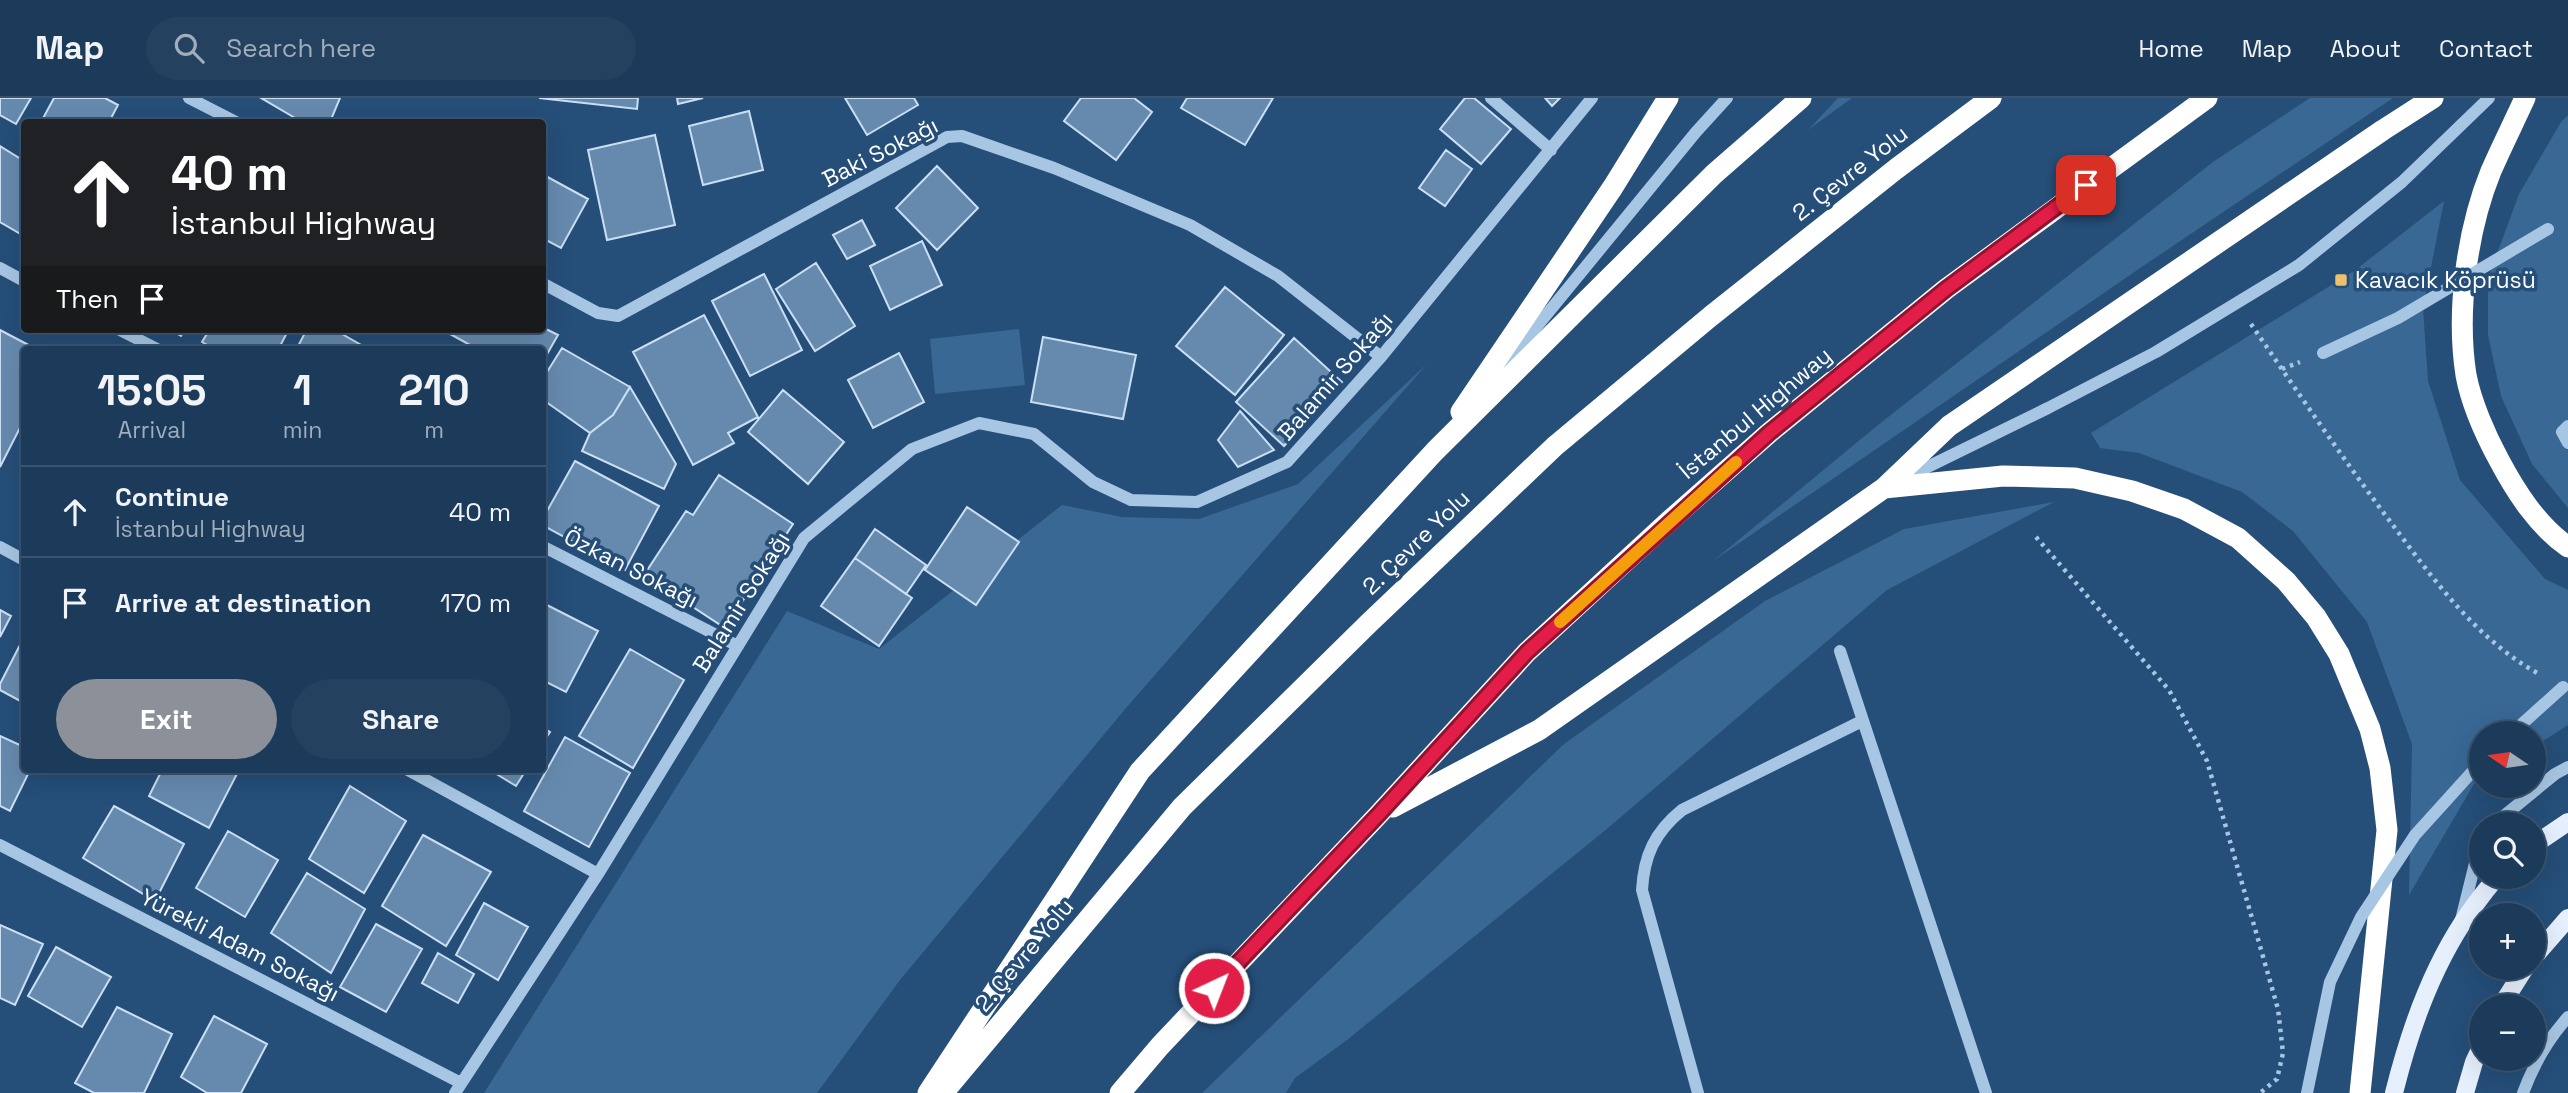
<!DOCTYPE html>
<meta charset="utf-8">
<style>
body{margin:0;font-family:"Space Grotesk",sans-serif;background:#254160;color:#f1f3f6;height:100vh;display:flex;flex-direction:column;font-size:26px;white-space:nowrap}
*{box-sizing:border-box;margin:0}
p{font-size:23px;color:#a0adbb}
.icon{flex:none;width:38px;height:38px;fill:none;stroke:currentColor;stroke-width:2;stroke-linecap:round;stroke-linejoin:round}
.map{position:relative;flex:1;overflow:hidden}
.panel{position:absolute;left:21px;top:248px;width:525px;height:427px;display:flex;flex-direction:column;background:#1c3a5a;border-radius:7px;box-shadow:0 7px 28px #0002,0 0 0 2px #3a5470}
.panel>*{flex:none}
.guide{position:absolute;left:21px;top:21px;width:525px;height:214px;border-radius:7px;box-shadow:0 7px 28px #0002,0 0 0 2px #3a5470;background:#202124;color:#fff;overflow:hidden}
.needle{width:46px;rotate:283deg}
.fabs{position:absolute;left:2469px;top:623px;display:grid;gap:14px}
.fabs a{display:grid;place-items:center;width:77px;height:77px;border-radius:50%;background:#1c3a5a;box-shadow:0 7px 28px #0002,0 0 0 2px #3a5470;font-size:35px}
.pin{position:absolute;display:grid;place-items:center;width:60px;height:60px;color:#fff;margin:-30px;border-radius:14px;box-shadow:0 4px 10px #0006}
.me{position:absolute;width:77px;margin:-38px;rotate:43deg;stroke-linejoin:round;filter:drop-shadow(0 0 5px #0008)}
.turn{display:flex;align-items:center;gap:24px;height:147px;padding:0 35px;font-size:32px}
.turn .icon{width:91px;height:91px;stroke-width:2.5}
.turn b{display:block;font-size:49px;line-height:60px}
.then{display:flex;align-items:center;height:66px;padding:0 35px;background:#0003;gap:14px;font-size:26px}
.eta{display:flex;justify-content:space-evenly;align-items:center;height:119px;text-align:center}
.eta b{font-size:42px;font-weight:600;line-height:49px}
.action{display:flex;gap:14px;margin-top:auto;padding:14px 35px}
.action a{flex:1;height:80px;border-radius:42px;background:#8c9099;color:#fff;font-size:28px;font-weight:600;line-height:80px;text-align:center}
.action a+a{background:#254160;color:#f1f3f6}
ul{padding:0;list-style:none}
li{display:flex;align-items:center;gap:21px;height:91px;padding:0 35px;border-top:2px solid #3a5470}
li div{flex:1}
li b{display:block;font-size:26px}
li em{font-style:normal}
header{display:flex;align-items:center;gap:42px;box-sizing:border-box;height:98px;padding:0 35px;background:#1c3a5a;border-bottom:2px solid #3a5470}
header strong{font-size:33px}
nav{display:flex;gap:38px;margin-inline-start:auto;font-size:24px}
.search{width:490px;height:63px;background:#254160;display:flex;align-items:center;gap:18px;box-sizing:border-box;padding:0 24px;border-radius:38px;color:#a0adbb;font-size:26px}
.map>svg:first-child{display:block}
</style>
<header>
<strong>Map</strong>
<div class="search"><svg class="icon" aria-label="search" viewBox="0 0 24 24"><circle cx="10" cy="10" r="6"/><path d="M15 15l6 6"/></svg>Search here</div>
<nav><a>Home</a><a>Map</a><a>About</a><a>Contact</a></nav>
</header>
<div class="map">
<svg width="2568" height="995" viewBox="0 0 2568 995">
<rect width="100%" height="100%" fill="#254e78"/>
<path fill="#396895" d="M1838,0H1852L1808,32Z
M2310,0H2393L2149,164L1713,463L1878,327L2213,64Z
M2568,17V410L2532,366L2501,298L2488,237V180L2519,96L2561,24Z
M2444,103L2423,210L2428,283L2460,382L2545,481L2568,492V627L2534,649V635H2482L2481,681L2474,686L2409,797L2412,646L2367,524L2293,433L2242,394L2139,355L2100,350L2091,335L2354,173Z
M1019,231L1025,287L935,296L930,241Z
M1427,266L1126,610L900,882L817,995H484L787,513L879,551L1062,407L1122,419L1199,421L1298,386Z
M2054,404L1887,492L1608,730L1347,942L1295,980L1286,995H1202L1564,646L1765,503L1904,431Z"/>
<path fill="#668aae" stroke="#cadff3" stroke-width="2" d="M0,0H31L16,26L0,17Z
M54,0H105L118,7L109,24H41Z
M261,0H340L330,24H302Z
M539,0H638L637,11Z
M677,0H703L678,6Z
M845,0H914L918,7L867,37Z
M1081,0H1134L1152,14L1116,62L1064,23Z
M1187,0H1273L1245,47L1181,10Z
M1465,0H1474L1511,31L1481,66L1440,31Z
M1545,0H1560L1552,8Z
M749,13L763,72L703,87L689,28Z
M655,37L675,127L607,142L588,52Z
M0,48L24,63V138L0,124Z
M1446,52L1472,71L1445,108L1419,90Z
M937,68L978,110L937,152L896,110Z
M542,76L588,101L561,150L542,140Z
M862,122L875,147L847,161L833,137Z
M922,143L942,187L890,212L870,168Z
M816,165L855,228L815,253L776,191Z
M764,176L802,252L750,278L712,203Z
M1225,189L1284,237L1235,297L1176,248Z
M704,217L758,319L728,335L734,345L693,367L633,254Z
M542,229L558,237L542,265V252H479L441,231H542Z
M169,231H185L181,238Z
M210,231H289L278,252H216L202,244Z
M307,231H333L370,252H296Z
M0,232L38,252H24V322L0,369Z
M1043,239L1136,257L1123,321L1031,304Z
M1294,240L1342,284L1284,348L1236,304Z
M562,250L630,289L613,317L590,335L542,301V282Z
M899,255L924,304L873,330L848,282Z
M630,289L676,366L664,391L582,353L590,335L613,317Z
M783,292L844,344L808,386L748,334Z
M1240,313L1274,352L1238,369L1218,342Z
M575,363L659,408L625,472L542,427V422Z
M719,377L793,426L725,530L644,477L686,413L693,417Z
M967,409L1019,444L976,507L925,472Z
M875,431L926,467L906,496L855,460Z
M855,460L912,500L879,548L821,508Z
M545,506L598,533L566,594L542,582V512Z
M0,512L11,518L0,539Z
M24,539V605L0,592V586Z
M630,551L684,582L633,670L579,638Z
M542,629L550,634L542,646Z
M0,638L24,649V672H30L10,713L0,708Z
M565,639L630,675L589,749L524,713Z
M162,672H239L209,730L149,698Z
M490,672H526L516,688Z
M350,688L406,723L364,795L309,761Z
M114,708L184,746L155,803L83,760Z
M228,733L278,762L245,819L196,790Z
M423,737L491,774L446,848L382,808Z
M307,775L365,811L331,875L271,835Z
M484,805L528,829L498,882L456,857Z
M376,826L422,851L386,914L340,889Z
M0,827L43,846L15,907L0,900Z
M56,849L111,879L82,929L28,898Z
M438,855L474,876L458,905L422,885Z
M117,909L172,936L144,995H94L75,985Z
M214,918L267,946L241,995H207L181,979Z"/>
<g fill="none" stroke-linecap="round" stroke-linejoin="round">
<path stroke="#a7c6e3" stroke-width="4.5" stroke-dasharray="3.5 5" stroke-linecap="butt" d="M2251,226C2297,293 2343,361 2392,426C2434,482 2477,542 2539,576
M2282,271L2300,264
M2036,439L2169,592L2207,663L2278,911L2283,955L2277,981L2260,995"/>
<path stroke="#a7c6e3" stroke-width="12" d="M189,0L236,24
M1491,0L1551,52
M0,170L24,183
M542,185L598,215L618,218L947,39L962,38L1054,70L1190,127L1278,178L1381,259
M118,231L159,252
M1497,277L1696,34L1727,0
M2568,328L2562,334L2568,345
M1903,381L2048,310L2156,254L2299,167L2402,84L2489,0
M542,448L738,548
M0,449L24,462
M1840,553L1986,995
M2512,635L2563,589
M408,672L598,776
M2494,726L2555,676L2568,669
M0,747L461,985
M2461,822L2482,737
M455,995L598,776L804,440L912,351L979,325L1034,336L1093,384L1131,402L1197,404L1287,364L1381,259L1592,0
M1698,995L1642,792C1644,757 1655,734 1682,712L1862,623
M2523,995C2533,968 2549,940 2568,919"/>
<path stroke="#e6f0fc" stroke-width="18" d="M2534,747L2568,724
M2534,859L2568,820
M2501,908L2525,870
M2394,995C2411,927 2435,860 2477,804C2484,795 2490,786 2498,779
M2465,995L2474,964L2482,947"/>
<path stroke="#fff" stroke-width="21" d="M2525,0C2514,24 2502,48 2491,73C2467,132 2456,213 2466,277C2471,304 2486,338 2499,362C2516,394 2537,427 2568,449
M1461,314L1613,89L1668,0
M1884,390L2003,378L2075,380L2132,393L2184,411L2238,440L2286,483L2316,519L2339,556L2370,631L2380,670L2387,732L2360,995
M1393,709L1539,632L1884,390L1949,328L2383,32L2433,0
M928,995L1140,673L1435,353L1714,76L1801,0
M943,995L1182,709L1369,525L1555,348L1711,218L1896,71L1991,0
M1120,995L1160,948L1379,716L1527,554L1668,424L1769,335L1946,191L2207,0"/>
<path stroke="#a7c6e3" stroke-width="12" d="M2323,255L2398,220L2548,131
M2307,995L2330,884L2361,819L2415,737L2482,663"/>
</g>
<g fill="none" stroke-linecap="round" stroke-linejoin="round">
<defs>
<path id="route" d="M1214,890L1379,716L1527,554L1769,335L1946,191L2086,87"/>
</defs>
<use href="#route" stroke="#92132f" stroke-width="18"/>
<use href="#route" stroke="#e11d48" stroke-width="12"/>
<path stroke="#f59e0b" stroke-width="12" d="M1560,524L1736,364"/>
</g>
<rect fill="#ecc06c" stroke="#254e78" stroke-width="2.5" x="2334" y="175" width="14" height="14" rx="3.5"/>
<g text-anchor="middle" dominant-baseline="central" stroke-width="7" stroke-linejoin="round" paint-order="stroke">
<g font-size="23" fill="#fff" stroke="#254e78">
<text transform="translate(880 54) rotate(-27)">Baki Sokağı</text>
<text transform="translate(1850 75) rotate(-38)">2. Çevre Yolu</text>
<text transform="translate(1335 278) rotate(-49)">Balamir Sokağı</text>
<text transform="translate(1755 315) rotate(-40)">İstanbul Highway</text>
<text transform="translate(1416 444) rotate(-44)">2. Çevre Yolu</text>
<text transform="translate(631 470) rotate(27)">Özkan Sokağı</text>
<text transform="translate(741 504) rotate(-58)">Balamir Sokağı</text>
<text transform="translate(240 847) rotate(27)">Yürekli Adam Sokağı</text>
<text transform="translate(1024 857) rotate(-50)">2. Çevre Yolu</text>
</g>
<g font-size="23" fill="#fff" stroke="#254e78" text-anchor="start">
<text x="2355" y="182">Kavacık Köprüsü</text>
</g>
</g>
</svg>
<div class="fabs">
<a><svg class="needle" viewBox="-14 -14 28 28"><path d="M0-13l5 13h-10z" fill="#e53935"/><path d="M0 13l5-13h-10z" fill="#a0adbb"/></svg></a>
<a><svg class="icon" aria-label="search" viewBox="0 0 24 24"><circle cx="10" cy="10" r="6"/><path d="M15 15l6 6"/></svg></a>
<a>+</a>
<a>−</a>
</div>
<div class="pin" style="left:2086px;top:87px;background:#d93025"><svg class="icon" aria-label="arrive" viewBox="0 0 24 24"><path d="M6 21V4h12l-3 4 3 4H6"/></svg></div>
<svg class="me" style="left:1214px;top:890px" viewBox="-20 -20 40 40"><circle r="17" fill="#e11d48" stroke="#fff" stroke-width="3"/><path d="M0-11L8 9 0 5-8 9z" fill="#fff"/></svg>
<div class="guide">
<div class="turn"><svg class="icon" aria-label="ahead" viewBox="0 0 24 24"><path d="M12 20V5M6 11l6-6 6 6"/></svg><div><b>40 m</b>İstanbul Highway</div></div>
<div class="then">Then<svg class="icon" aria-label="arrive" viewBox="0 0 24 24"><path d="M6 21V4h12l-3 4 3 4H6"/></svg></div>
</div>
<section class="panel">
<div class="eta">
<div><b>15:05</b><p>Arrival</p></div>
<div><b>1</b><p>min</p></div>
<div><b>210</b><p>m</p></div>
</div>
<ul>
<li><svg class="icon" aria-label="ahead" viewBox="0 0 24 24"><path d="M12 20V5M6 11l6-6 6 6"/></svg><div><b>Continue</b><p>İstanbul Highway</p></div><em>40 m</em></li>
<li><svg class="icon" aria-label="arrive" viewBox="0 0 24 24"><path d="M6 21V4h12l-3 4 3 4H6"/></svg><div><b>Arrive at destination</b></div><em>170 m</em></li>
</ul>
<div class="action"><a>Exit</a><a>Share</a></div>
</section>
</div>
